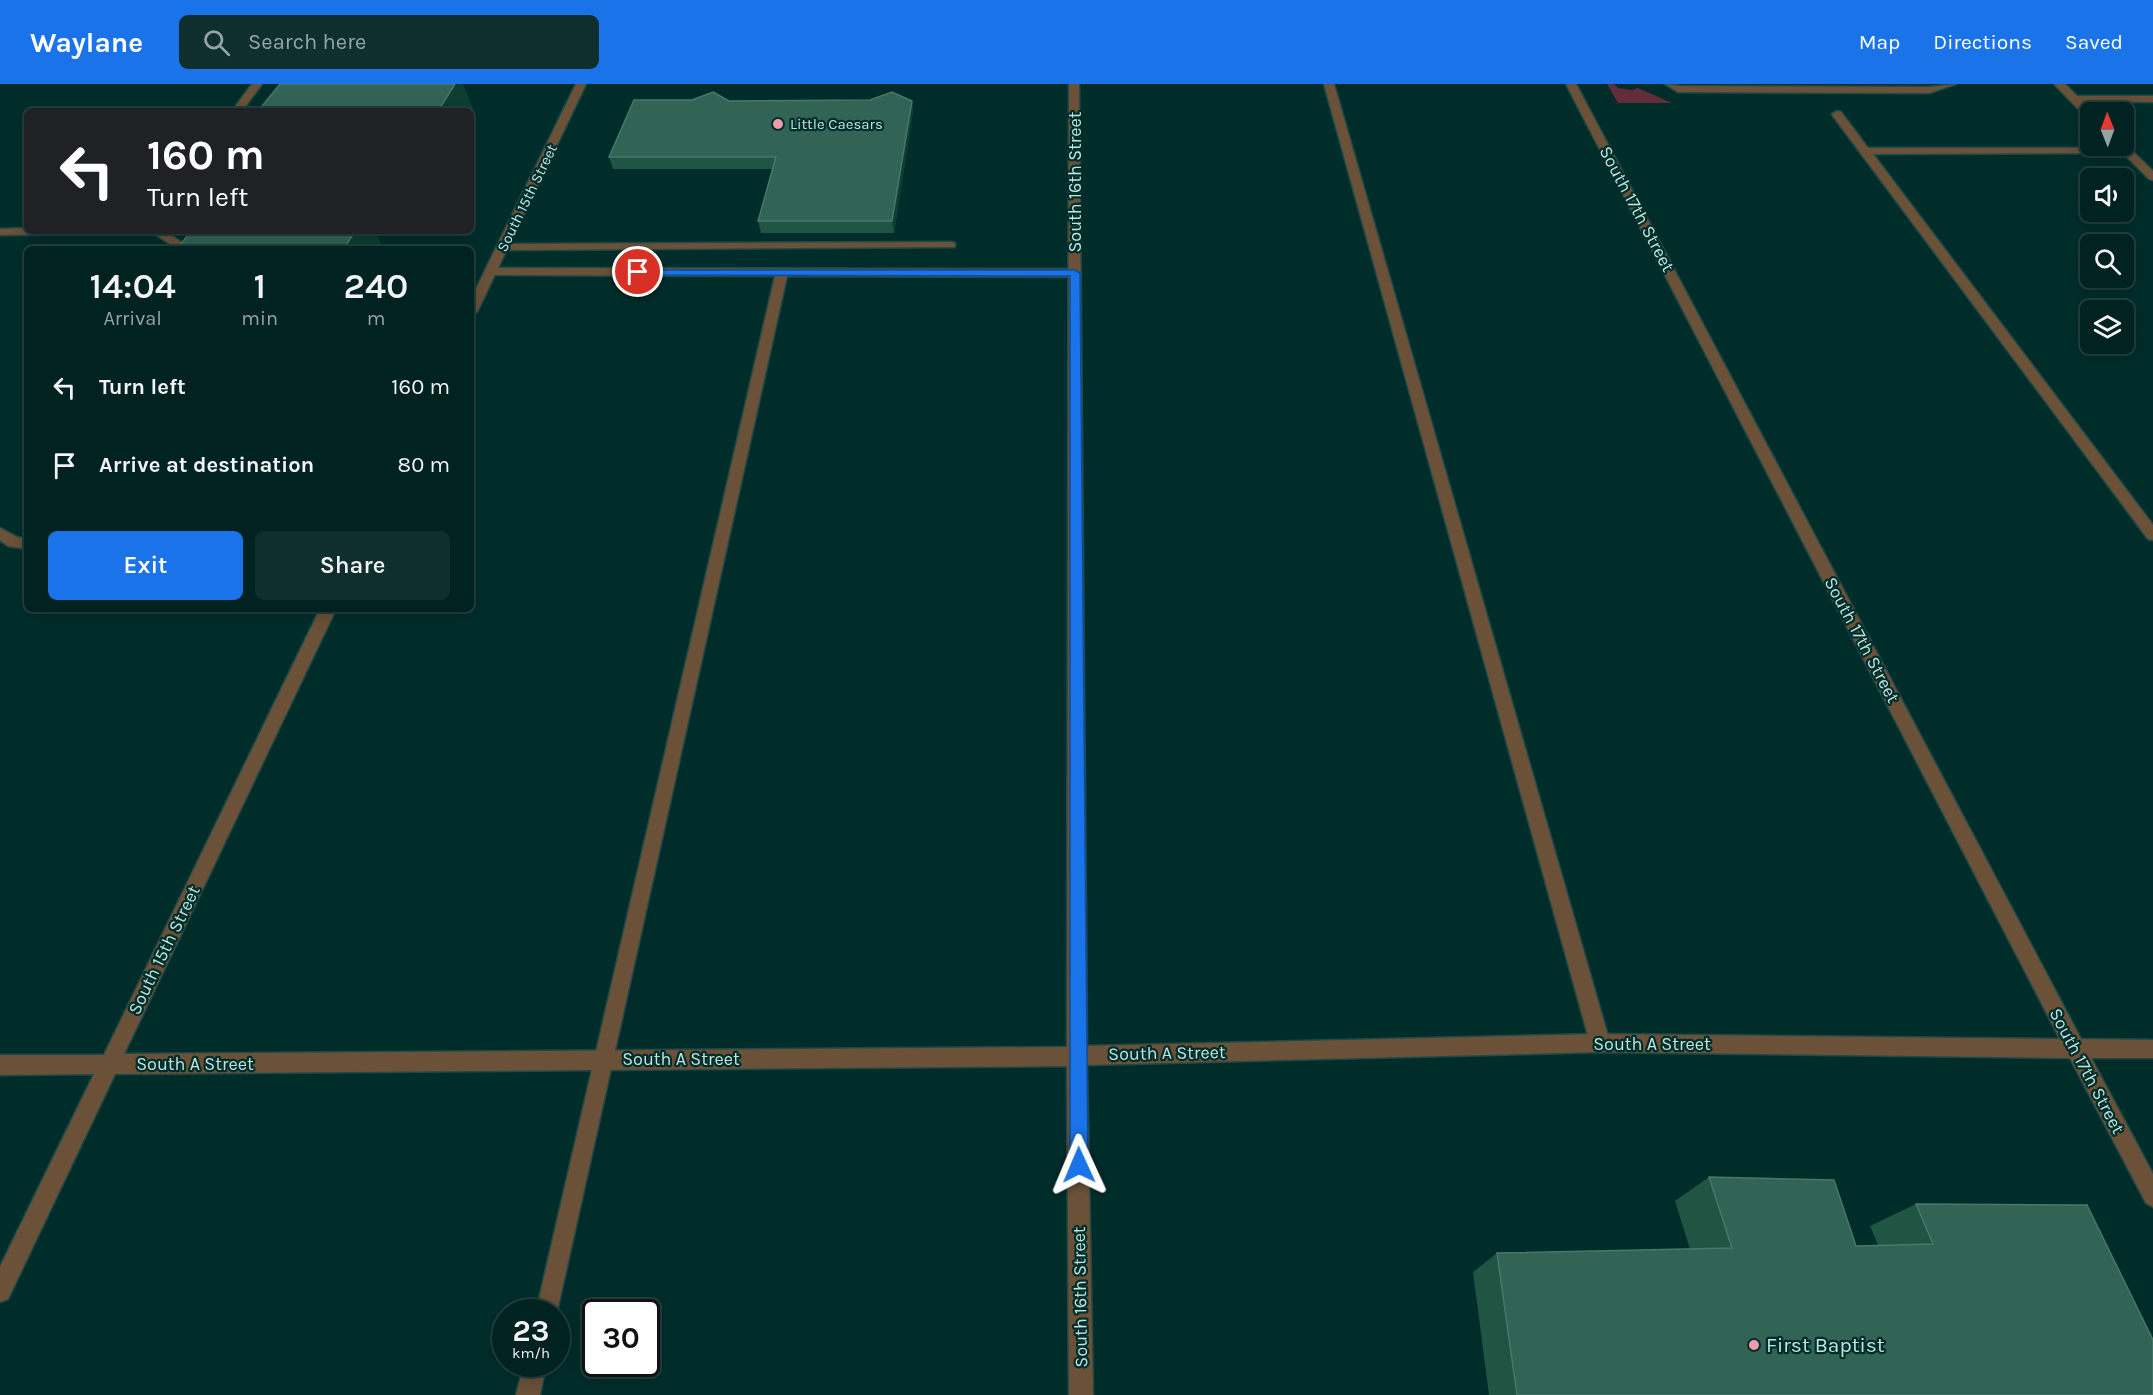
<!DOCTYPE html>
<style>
body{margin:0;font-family:Karla,sans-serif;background:#0e2f2d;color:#f1f3f6;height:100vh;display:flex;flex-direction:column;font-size:22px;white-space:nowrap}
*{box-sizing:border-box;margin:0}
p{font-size:20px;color:#95a4a5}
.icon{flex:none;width:33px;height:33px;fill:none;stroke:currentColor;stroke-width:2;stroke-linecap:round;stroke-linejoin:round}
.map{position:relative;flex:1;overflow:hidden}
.drawer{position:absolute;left:24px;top:162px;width:450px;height:366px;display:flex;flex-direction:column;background:#002220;border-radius:9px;box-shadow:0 3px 15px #0003,0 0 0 2px #223f3e}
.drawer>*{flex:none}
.top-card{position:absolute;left:24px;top:24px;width:450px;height:126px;border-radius:9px;box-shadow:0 3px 15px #0003,0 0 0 2px #223f3e;background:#202124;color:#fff;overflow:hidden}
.needle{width:39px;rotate:359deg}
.controls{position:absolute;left:2080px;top:18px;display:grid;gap:12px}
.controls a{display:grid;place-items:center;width:54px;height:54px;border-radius:9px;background:#002220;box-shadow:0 3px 15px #0003,0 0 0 2px #223f3e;font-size:30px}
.speed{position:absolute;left:492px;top:1215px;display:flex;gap:12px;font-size:30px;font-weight:700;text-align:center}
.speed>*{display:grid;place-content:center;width:78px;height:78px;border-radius:50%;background:#002220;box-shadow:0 3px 15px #0003,0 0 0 2px #223f3e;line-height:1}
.speed small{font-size:15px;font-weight:400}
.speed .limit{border:3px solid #111;border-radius:9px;background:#fff;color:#111}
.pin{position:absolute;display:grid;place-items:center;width:51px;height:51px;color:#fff;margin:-26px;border:3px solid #fff;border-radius:50%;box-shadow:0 2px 6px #0007}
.me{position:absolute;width:66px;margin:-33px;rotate:359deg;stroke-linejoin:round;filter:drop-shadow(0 0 4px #0008)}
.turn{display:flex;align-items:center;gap:21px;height:126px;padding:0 24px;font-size:27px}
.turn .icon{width:78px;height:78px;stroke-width:2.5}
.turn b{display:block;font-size:42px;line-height:51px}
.eta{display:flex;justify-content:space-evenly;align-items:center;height:102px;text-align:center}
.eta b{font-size:36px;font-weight:600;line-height:42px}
.button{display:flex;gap:12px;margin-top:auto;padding:12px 24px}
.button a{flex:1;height:69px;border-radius:9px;background:#1a73e8;color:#fff;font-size:24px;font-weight:600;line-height:69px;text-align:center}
.button a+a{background:#0e2f2d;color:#f1f3f6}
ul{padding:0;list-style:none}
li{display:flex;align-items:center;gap:18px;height:78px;padding:0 24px}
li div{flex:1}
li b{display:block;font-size:22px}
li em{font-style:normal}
header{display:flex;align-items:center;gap:36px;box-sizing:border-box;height:84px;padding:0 30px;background:#1a73e8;color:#fff}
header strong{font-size:28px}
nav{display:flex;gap:33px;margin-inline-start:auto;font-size:21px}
.search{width:420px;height:54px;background:#0e2f2d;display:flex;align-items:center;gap:15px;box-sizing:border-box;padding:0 21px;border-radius:9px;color:#95a4a5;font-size:22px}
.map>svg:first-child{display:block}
</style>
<header>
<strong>Waylane</strong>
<div class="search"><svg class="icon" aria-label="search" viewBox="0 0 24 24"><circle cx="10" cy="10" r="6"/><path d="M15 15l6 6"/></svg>Search here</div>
<nav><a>Map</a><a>Directions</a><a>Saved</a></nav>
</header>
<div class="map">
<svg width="2153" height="1311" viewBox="0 0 2153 1311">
<rect width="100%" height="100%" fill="#002d2a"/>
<path fill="#602d38" d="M1607,0H1614L1618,4L1632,6L1638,4L1672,19H1618Z"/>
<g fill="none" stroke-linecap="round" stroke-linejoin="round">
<defs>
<path id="service" d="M252,0H262L242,27H232Z
M1324,0H1334L1610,959L1607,966L1600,968L1593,966L1590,959Z
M1665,0L1680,2L1929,3L1956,0L1929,9L1678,8Z
M2074,12H2153V18L2070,17L2069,15Z
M1837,27L1841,28L1868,64H2130L2131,66L2126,69L1873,70L2153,441V456L2148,455L1833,32L1832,30Z
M27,144V147H116L110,150L0,151V145Z
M150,147H164L183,159L178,165H166L170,160Z
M951,158L955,159V163L504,166L498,163L504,160Z
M491,184L1075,185L1081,189L1075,193L787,192L556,1232V1228H536L775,192L487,191V185Z
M0,444L17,453L27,455V465L8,462L0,456Z
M524,1280H546L540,1311H516Z"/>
<path id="minor" d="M576,0H586L477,228L471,232V215Z
M1069,0H1079L1087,962L1600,950L2060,955L1566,0H1576L2081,955L2153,956V974H2091L2153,1090V1123L2146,1119L2070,974L1600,968L1087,981L1093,1311H1069L1067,982L115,990L8,1215L0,1218V1183L94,990L0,991V971H104L320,525H336L124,970L1067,963Z
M2054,0H2065L2093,28H2091V35L2087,34Z
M2125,60L2153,87V96L2149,95L2116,62Z"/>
</defs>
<use href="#service" stroke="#1f4a47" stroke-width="3"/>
<use href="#minor" stroke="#1f4a47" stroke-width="3"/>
<use href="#service" fill="#6a5138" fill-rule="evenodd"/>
<use href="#minor" fill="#6a5138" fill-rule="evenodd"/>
</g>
<path fill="#205544" d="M729,17H912L913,28L894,149H761L758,137L772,85H613L609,73Z
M1709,1093L1856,1162L1878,1161L1870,1142L1916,1120L2153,1311H1489L1473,1188L1497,1169L1690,1165L1675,1117Z"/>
<path fill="#0c3e32" d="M455,0H463L473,24L471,27H438Z
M912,17L913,28L894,149L892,137Z
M339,147H375L383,163L382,165H344Z"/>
<path fill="#316455" stroke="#47786a" stroke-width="1.5" d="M280,0H455L438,27H258Z
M713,8L729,17L870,16L892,8L912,17L892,137H758L776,73H609L634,16H692Z
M191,147H355L344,165H177Z
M1709,1093L1834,1096L1856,1162L1933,1160L1916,1120L2087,1121L2153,1256V1311H1517L1497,1169L1732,1164Z"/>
<path fill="#1a73e8" stroke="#114b97" stroke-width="1.5" d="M635,186H1075L1080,189L1088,1081L1085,1087L1079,1089L1073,1087L1070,1081V192L638,191L633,188Z"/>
<g fill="#f39aab" stroke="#002d2a" stroke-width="2">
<circle cx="778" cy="40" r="6"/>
<circle cx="1754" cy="1261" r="6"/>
</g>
<g text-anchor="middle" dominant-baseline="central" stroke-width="4.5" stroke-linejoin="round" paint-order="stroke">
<g font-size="15" fill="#bfe5e0" stroke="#002d2a" text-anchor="start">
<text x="790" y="40">Little Caesars</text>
</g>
<g font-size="15" fill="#bfe5e0" stroke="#002d2a">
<text transform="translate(527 114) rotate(-64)">South 15th Street</text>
</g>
<g font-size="18" fill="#bfe5e0" stroke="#002d2a">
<text transform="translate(1075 98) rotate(-90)">South 16th Street</text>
<text transform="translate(1637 125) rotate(62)">South 17th Street</text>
<text transform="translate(1862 556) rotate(62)">South 17th Street</text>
<text transform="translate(164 866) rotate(-64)">South 15th Street</text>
<text x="1652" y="960">South A Street</text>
<text transform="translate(1167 969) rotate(-1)">South A Street</text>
<text x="681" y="975">South A Street</text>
<text x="195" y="980">South A Street</text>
<text transform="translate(2087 987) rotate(62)">South 17th Street</text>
<text transform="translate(1080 1213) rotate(-91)">South 16th Street</text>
</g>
<g font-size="21" fill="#bfe5e0" stroke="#002d2a" text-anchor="start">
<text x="1766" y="1261">First Baptist</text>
</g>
</g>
</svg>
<div class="controls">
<a><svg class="needle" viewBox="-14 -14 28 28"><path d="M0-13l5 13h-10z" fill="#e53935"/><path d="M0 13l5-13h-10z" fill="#95a4a5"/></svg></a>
<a><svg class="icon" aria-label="sound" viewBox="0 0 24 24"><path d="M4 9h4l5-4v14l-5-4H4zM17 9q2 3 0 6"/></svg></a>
<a><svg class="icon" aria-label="search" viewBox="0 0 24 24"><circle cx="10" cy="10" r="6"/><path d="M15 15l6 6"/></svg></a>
<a><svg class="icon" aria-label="layers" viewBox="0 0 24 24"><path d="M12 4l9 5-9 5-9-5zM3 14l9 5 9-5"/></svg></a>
</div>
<div class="speed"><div>23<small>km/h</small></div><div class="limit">30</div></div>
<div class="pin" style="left:638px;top:188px;background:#d93025"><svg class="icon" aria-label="arrive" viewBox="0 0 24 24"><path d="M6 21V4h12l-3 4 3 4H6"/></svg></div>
<svg class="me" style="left:1079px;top:1081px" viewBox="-20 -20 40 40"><path d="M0-17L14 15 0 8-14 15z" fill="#1a73e8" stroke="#fff" stroke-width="4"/></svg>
<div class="top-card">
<div class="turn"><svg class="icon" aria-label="left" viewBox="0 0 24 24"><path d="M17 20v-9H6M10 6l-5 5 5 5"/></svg><div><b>160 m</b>Turn left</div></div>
</div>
<section class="drawer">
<div class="eta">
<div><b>14:04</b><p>Arrival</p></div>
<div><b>1</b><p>min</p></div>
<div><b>240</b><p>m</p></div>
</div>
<ul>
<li><svg class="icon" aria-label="left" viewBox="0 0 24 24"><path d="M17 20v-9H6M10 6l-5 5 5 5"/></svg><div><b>Turn left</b></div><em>160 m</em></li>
<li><svg class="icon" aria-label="arrive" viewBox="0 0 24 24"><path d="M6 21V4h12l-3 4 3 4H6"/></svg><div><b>Arrive at destination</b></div><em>80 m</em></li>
</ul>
<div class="button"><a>Exit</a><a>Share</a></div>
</section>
</div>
